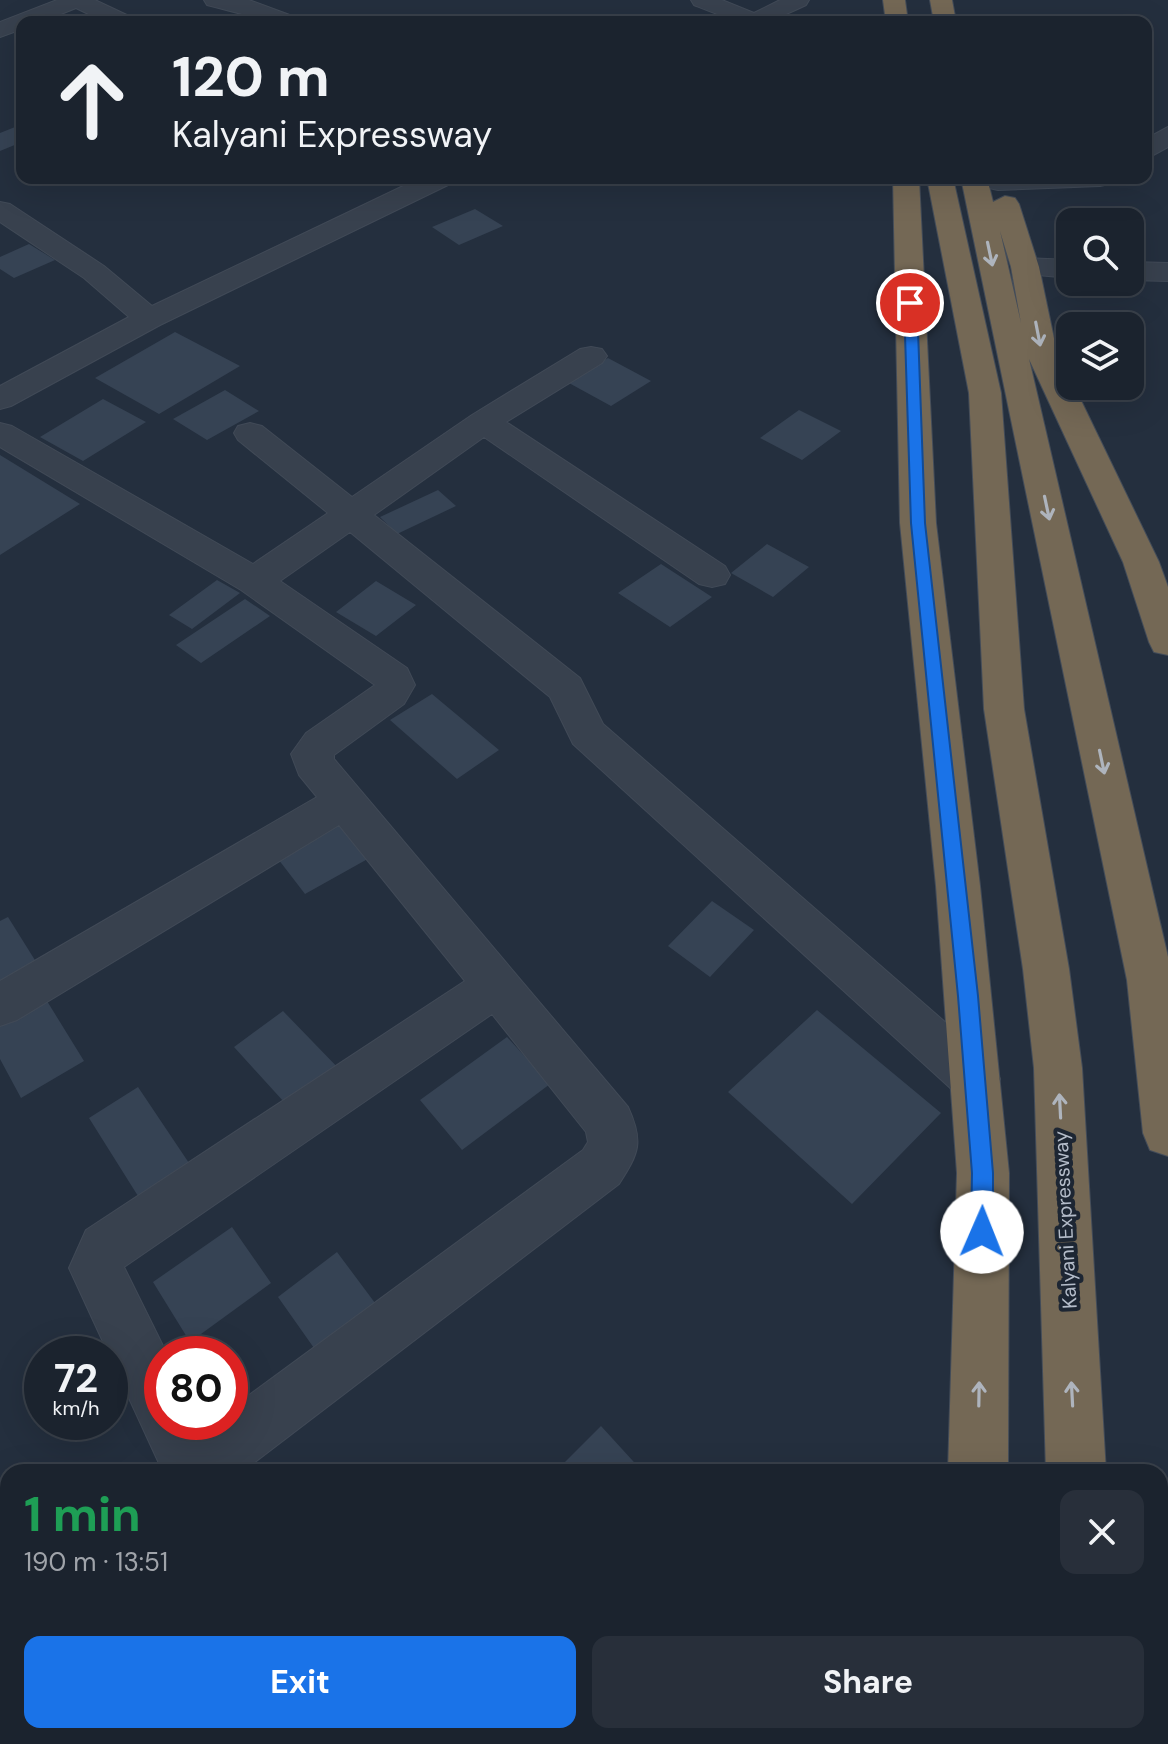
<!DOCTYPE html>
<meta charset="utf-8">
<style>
body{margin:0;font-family:"DM Sans",sans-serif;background:#282f3a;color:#f1f3f6;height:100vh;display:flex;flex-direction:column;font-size:30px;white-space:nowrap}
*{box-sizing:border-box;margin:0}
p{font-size:26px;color:#a0a4aa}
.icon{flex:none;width:44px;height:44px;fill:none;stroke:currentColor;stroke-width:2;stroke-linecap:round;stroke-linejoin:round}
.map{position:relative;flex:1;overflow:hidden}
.drawer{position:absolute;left:0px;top:1464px;width:1168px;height:280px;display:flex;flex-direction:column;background:#1b232e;border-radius:24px 24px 0 0;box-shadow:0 8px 32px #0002,0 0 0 2px #39404a}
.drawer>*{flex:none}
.top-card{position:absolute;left:16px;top:16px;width:1136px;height:168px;border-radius:16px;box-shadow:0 8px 32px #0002,0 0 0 2px #39404a;background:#1b232e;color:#f1f3f6;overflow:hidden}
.fabs{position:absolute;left:1056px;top:208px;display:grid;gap:16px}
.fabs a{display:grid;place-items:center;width:88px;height:88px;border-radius:16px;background:#1b232e;box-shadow:0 8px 32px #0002,0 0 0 2px #39404a;font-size:40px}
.speed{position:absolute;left:24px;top:1336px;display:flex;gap:16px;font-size:40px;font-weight:700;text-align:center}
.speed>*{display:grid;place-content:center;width:104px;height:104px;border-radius:50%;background:#1b232e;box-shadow:0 8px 32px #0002,0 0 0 2px #39404a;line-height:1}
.speed small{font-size:20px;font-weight:400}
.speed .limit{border:12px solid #d22;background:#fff;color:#111}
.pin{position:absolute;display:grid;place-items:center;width:68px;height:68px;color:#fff;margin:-34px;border:4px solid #fff;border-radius:50%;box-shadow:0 2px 8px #0007}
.me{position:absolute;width:88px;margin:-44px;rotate:1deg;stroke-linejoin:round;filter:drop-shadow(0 0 6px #0008)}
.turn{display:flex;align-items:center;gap:28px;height:168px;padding:0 24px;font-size:36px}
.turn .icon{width:104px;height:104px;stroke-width:2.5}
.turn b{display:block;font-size:56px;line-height:68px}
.round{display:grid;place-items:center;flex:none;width:84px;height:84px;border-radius:16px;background:#282f3a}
.headline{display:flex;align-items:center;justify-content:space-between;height:136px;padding:0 24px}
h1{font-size:48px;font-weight:700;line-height:60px;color:#1e9e55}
.button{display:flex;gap:16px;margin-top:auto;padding:16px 24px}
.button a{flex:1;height:92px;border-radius:16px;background:#1a73e8;color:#fff;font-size:32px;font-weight:700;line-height:92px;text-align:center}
.button a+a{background:#282f3a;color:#f1f3f6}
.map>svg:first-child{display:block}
</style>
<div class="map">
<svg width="1168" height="1744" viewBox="0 0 1168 1744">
<rect width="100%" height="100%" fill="#242f3e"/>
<path fill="#364354" d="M15,127L22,131V142L0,151V133Z
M475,209L503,226L459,245L432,227Z
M29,244L55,260L14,278L0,269V257Z
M175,332L240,366L159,414L95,378Z
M608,358L651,381L611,406L569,383Z
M225,390L259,411L207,440L173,419Z
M103,399L146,422L83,461L40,437Z
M799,410L841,431L802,460L760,438Z
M0,455L80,504L0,555Z
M438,490L456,506L397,534L380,517Z
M767,544L809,567L773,597L731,573Z
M661,564L712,597L670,627L618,593Z
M217,580L240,593L192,629L169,615Z
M376,581L416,605L376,636L336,612Z
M245,599L270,616L201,663L176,645Z
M432,694L499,750L457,779L390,720Z
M343,819L373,856L305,894L275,855Z
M712,901L754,930L710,977L668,946Z
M8,917L38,965L0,985V921Z
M47,1001L84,1061L21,1098L0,1059V1027Z
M817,1010L941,1113L852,1204L728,1092Z
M283,1011L343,1073L294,1113L234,1047Z
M507,1037L550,1084L462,1150L420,1100Z
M138,1087L193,1169L143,1204L89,1118Z
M232,1227L271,1283L190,1342L153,1282Z
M337,1252L381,1311L321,1358L278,1297Z
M601,1426L643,1472H555Z
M868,1736H918L920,1744H862Z"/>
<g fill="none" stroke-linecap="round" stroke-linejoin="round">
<defs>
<path id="minor" d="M57,0H95L131,17L134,22H105L76,8L41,22H22V29L0,37V22Z
M204,0H249L295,17L298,22C264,22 240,13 207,5Z
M691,0H722L754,13L780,0H809L806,5C754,30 747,26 694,5Z
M1168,127V147L1146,159V139Z
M420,178H454L450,184L160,325L11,406L0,409V386L129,317L84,278L0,222V202L10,204L104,266L152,306Z
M987,178H1113L1109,184L1100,186L998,190L989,188L985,182Z
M1025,258L1070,260V278L1015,273L1011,267L1015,261Z
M1130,262L1168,263V281L1130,280Z
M591,347L602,349L607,356L602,363L506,422L725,566L730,575L725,584L712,587L699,584L484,437L374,515L580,678L603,724L992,1063L1000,1079L992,1095L975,1101L958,1095L573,744L550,697L350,532L280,581L407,668L415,685L404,704L334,755V759L628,1107C644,1142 639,1153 619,1184L242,1472H163L69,1268L86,1230L465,981L339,825L17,1020L0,1026V981L317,797L299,775L291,754L306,733L375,685L241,590L0,447V423L12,426L253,564L328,513L238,440L234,433L238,426L250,423L262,426L352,497L472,415L580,349ZM492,1014L586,1132L588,1142L583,1150L230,1409V1422H213L204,1429L201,1422H162V1354H167L124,1267Z
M8,1580V1645L0,1648V1583Z"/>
<path id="highway" d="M883,0H905L908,22H886Z
M930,0H952L956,22H934Z
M893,178H919L936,523L980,886L1009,1173L1008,1472H948L957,1173L936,886L900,523Z
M927,178H953L1001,393L1024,709L1069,969L1082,1068L1106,1472H1046L1034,1068L1023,969L984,709L969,393Z
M961,178H987L993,202L1005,196L1015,198L1019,204L1039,267L1057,353L1070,379V386H1074L1159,562L1168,587V655L1154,652L1149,642L1123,562L1029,359L1168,957V1156L1150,1150L1143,1133L1127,980ZM1000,231L1011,267L1021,323Z
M941,1736H1007V1744H941Z
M1049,1736H1115L1116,1744H1050Z"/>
</defs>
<use href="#minor" stroke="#414a57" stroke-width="2"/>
<use href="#highway" stroke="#434c59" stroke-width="2"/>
<use href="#minor" fill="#38414e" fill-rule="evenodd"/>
<use href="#highway" fill="#746855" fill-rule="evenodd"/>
</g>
<defs><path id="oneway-shaft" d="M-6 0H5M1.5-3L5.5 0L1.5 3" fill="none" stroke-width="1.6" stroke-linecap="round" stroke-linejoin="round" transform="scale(2)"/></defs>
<g stroke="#aeb4bd">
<use href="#oneway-shaft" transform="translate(990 254) rotate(78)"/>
<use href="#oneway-shaft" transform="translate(1038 334) rotate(79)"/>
<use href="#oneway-shaft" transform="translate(1047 508) rotate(78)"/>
<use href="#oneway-shaft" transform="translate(1102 762) rotate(78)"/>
<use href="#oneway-shaft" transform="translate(1060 1106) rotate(-93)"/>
<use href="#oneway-shaft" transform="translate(979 1394) rotate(-89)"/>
<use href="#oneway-shaft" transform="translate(1072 1394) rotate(-93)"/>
</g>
<path fill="#1a73e8" stroke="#114b97" stroke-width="2" d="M910,300L917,303L925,523L978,996L993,1173V1232L990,1240L982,1243L974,1240L971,1232L972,1173L958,996L911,523L904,303Z"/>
<g text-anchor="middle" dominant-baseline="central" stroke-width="8" stroke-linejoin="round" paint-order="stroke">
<g font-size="20" fill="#b4bcc9" stroke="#1d2633">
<text transform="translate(1065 1220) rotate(-93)">Kalyani Expressway</text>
</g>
</g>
</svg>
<div class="fabs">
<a><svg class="icon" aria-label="search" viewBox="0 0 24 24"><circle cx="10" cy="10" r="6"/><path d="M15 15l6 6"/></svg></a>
<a><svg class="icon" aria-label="layers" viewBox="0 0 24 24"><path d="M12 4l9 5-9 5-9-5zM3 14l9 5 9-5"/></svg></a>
</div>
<div class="speed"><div>72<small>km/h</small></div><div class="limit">80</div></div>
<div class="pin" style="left:910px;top:303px;background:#d93025"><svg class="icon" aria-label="arrive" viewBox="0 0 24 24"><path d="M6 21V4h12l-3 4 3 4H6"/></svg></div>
<svg class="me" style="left:982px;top:1232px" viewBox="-20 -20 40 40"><circle r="19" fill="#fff"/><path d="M0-13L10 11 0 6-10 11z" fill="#1a73e8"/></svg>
<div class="top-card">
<div class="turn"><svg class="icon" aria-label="ahead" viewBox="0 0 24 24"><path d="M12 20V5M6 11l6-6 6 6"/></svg><div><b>120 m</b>Kalyani Expressway</div></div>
</div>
<section class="drawer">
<div class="headline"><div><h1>1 min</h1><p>190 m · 13:51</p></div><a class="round"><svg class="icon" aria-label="close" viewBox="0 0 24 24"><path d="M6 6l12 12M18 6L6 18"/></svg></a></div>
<div class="button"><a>Exit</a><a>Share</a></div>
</section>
</div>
